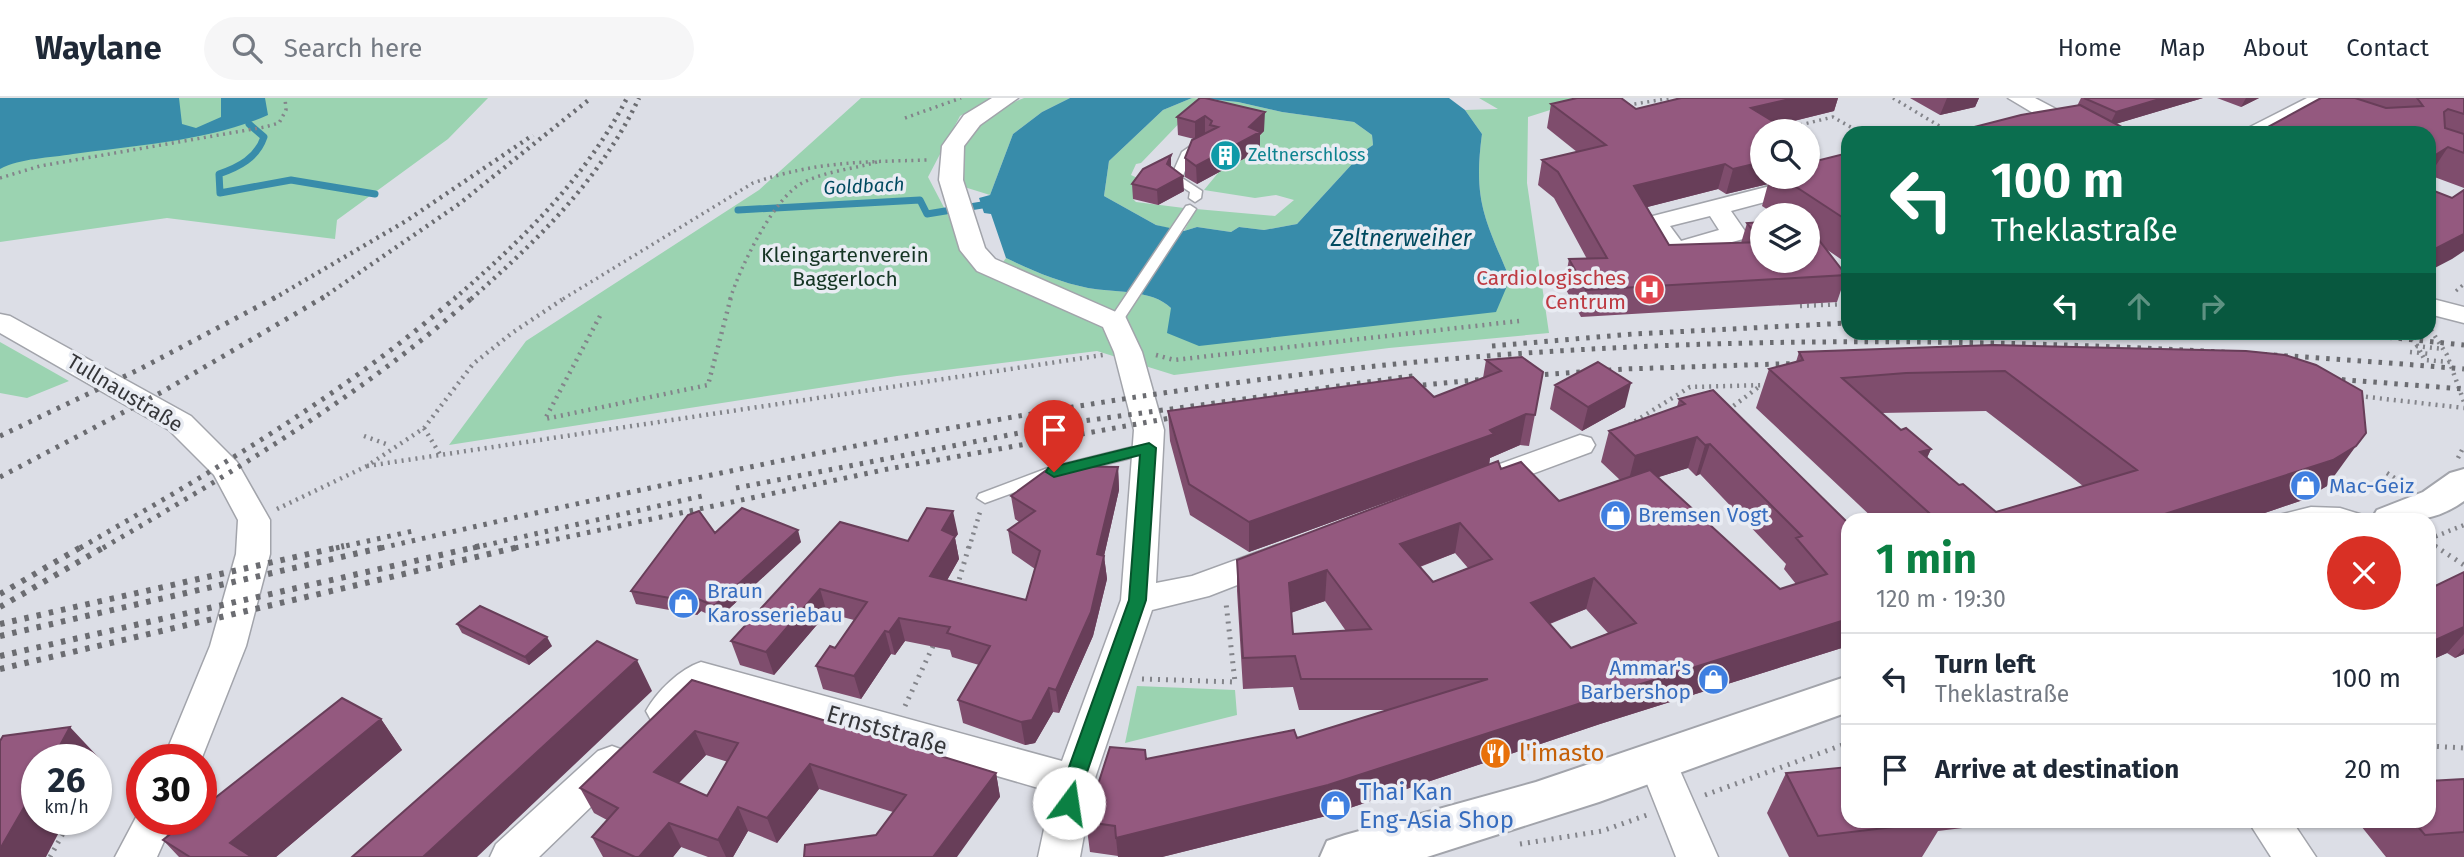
<!DOCTYPE html>
<meta charset="utf-8">
<style>
body{margin:0;font-family:"Fira Sans",sans-serif;background:#f6f6f7;color:#1f2937;height:100vh;display:flex;flex-direction:column;font-size:26px;white-space:nowrap}
*{box-sizing:border-box;margin:0}
p{font-size:23px;color:#747a83}
.icon{flex:none;width:38px;height:38px;fill:none;stroke:currentColor;stroke-width:2;stroke-linecap:round;stroke-linejoin:round}
.map{position:relative;flex:1;overflow:hidden}
.drawer{position:absolute;left:1841px;top:415px;width:595px;height:315px;display:flex;flex-direction:column;background:#fff;border-radius:21px;box-shadow:0 2px 5px #0004}
.drawer>*{flex:none}
.top-card{position:absolute;left:1841px;top:28px;width:595px;height:214px;border-radius:21px;box-shadow:0 2px 5px #0004;background:#0b6e4f;color:#fff;overflow:hidden}
.tools{position:absolute;left:1750px;top:21px;display:grid;gap:14px}
.tools a{display:grid;place-items:center;width:70px;height:70px;border-radius:50%;background:#fff;box-shadow:0 2px 5px #0004;font-size:35px}
.speed{position:absolute;left:21px;top:646px;display:flex;gap:14px;font-size:35px;font-weight:700;text-align:center}
.speed>*{display:grid;place-content:center;width:91px;height:91px;border-radius:50%;background:#fff;box-shadow:0 2px 5px #0004;line-height:1}
.speed small{font-size:18px;font-weight:400}
.speed .limit{border:10px solid #d22;background:#fff;color:#111}
.pin{position:absolute;display:grid;place-items:center;width:60px;height:60px;color:#fff;margin:-72px -30px;border-radius:50% 50% 50% 0;rotate:-45deg;box-shadow:0 0 7px #0007}
.pin .icon{rotate:45deg}
.me{position:absolute;width:77px;margin:-38px;rotate:14deg;stroke-linejoin:round;filter:drop-shadow(0 0 5px #0008)}
.turn{display:flex;align-items:center;gap:24px;height:147px;padding:0 35px;font-size:32px}
.turn .icon{width:91px;height:91px;stroke-width:2.5}
.turn b{display:block;font-size:49px;line-height:60px}
.lanes{display:flex;align-items:center;height:66px;padding:0 35px;background:#0003;justify-content:center;gap:35px;direction:ltr}
.lanes .off{opacity:.35}
.round{display:grid;place-items:center;flex:none;width:74px;height:74px;border-radius:37px;background:#f6f6f7}
.overview{display:flex;align-items:center;justify-content:space-between;height:119px;padding:0 35px}
h1{font-size:42px;font-weight:700;line-height:52px;color:#0b8043}
ul{padding:0;list-style:none}
li{display:flex;align-items:center;gap:21px;height:91px;padding:0 35px;border-top:2px solid #e0e1e3}
li div{flex:1}
li b{display:block;font-size:26px}
li em{font-style:normal}
header{display:flex;align-items:center;gap:42px;box-sizing:border-box;height:98px;padding:0 35px;background:#fff;border-bottom:2px solid #e0e1e3}
header strong{font-size:33px}
nav{display:flex;gap:38px;margin-inline-start:auto;font-size:24px}
.search{width:490px;height:63px;background:#f6f6f7;display:flex;align-items:center;gap:18px;box-sizing:border-box;padding:0 24px;border-radius:38px;color:#747a83;font-size:26px}
.map>svg:first-child{display:block}
</style>
<header>
<strong>Waylane</strong>
<div class="search"><svg class="icon" aria-label="search" viewBox="0 0 24 24"><circle cx="10" cy="10" r="6"/><path d="M15 15l6 6"/></svg>Search here</div>
<nav><a>Home</a><a>Map</a><a>About</a><a>Contact</a></nav>
</header>
<div class="map">
<svg width="2464" height="759" viewBox="0 0 2464 759">
<rect width="100%" height="100%" fill="#dcdee6"/>
<path fill="#9bd3b1" d="M0,0H488L448,41L337,122L335,141L167,120L0,144Z
M861,0H992L960,18L928,79L961,142L991,180L1006,160C1033,173 1059,184 1088,190C1115,195 1152,191 1171,210L1510,181C1485,121 1473,103 1482,36L1465,12L1498,11L1479,0H1588L1528,19L1527,85L1549,235L1389,250L1174,277L1097,253L897,278L449,347L526,243L759,92Z
M1024,0H1070L1042,14L1013,36L990,97L961,88V48L994,12Z
M1192,0L1238,4L1282,14L1354,24L1372,37L1373,47L1364,53L1297,126L1264,132L1239,129L1231,134L1197,129L1184,133L1196,111L1275,118L1294,102L1276,97L1255,100L1204,92L1218,75L1190,14L1141,65L1136,66L1131,77L1144,83L1133,101L1136,104L1184,110L1171,131L1156,127L1104,98L1109,63L1163,12Z
M0,244L69,283L27,300L0,295Z
M1137,588L1235,592L1237,617L1125,645Z"/>
<path fill="#388caa" d="M0,0H179L182,26L196,30L221,19V0H265L268,17C209,43 137,47 73,56C50,60 21,60 0,71Z
M1070,0H1192L1163,12L1109,63L1104,98L1156,127L1184,133L1197,129L1231,134L1239,129L1264,132L1297,126L1364,53L1373,47L1372,37L1354,24L1282,14L1238,4L1197,0H1449L1465,12L1482,36C1473,103 1485,121 1510,181L1496,214L1199,248L1167,235L1171,210C1152,191 1115,195 1088,190C1059,184 1033,173 1006,160L991,116L984,115L979,100L990,97L1013,36L1042,14Z"/>
<g fill="none" stroke-linecap="round" stroke-linejoin="round">
<path stroke="#388caa" stroke-width="7" d="M249,26L264,39C257,60 239,69 219,76L220,95L291,82L375,96
M738,112L920,102L927,116L982,107"/>
<defs>
<path id="lane" d="M1202,40L1208,43L1191,58L1182,80L1202,93L1201,100L1195,104L1189,100L1190,94L1170,81L1182,54Z
M1190,107L1196,111L1122,224L1120,227H1110L1108,224L1186,108Z
M1149,345L1154,346L1157,350L1154,354L1059,378L985,405L977,400L979,396L1048,370Z
M2311,409L2340,410L2366,418L2368,422L2321,420L2273,422L2275,418Z"/>
<path id="street" d="M992,0H1018L980,27L964,48L963,82L985,150L995,161L1125,218L1142,254L1164,332L1156,485L1192,478L1277,447L1289,451L1294,459L1289,467L1209,498L1152,512L1094,683L1080,759H1038L1052,694L708,594C690,612 678,632 652,624L646,613C657,593 680,571 701,564L1062,663L1121,502L1134,332L1114,254L1103,229L977,173L960,152L939,82L942,48L964,17Z
M2008,0H2035L2092,30L2095,35H2067Z
M2307,0H2335L2273,35H2245L2248,30Z
M1848,68V82L1731,113L1747,136L1743,141L1675,160L1666,157L1642,125L1645,120ZM1710,118L1719,132L1681,143L1670,128Z
M2429,200L2464,209V225L2429,216Z
M0,216L10,218L191,318L237,364L270,422V456L246,548L201,662H163L210,548L236,456L238,422L214,377L169,332L0,235Z
M1580,337L1591,340L1595,347L1591,354L1486,393L1475,389L1470,382L1475,375Z
M1657,647L1671,652L1718,759H1676L1638,663L1643,652Z
M612,648L626,653L631,664L626,675L539,759H490L496,746L598,653Z
M142,708V721H174L157,759H115Z
M2248,723H2292L2316,759H2271Z"/>
<path id="secondary" d="M2464,371V403C2432,426 2408,422 2371,422L2377,412L2423,394L2450,375Z
M1848,578V614L1599,704L1427,759H1320L1327,743L1345,737L1536,684Z"/>
</defs>
<use href="#lane" stroke="#a2a4ab" stroke-width="3"/>
<use href="#street" stroke="#a2a4ab" stroke-width="3"/>
<use href="#secondary" stroke="#a2a4ab" stroke-width="4"/>
<path stroke="#83848a" stroke-width="3.5" stroke-dasharray="2 4.5" stroke-linecap="butt" d="M1893,0L1951,35
M1628,7L1672,0
M905,20L961,0
M1775,33L1833,19L1861,35
M0,80L40,68L265,29L279,25L286,12L285,0
M2456,193L2464,186
M563,201L753,85C817,63 862,64 928,62
M730,201C740,170 774,98 804,84C827,73 853,71 877,64"/>
<path stroke="#83848a" stroke-width="4.5" stroke-dasharray="2 5" stroke-linecap="butt" d="M1800,208L1846,206
M600,218L545,321L708,287L731,199
M2431,232L2447,257L2464,304
M2410,234L2421,255L2431,256
M2416,248L2444,251
M2410,254L2421,255L2425,262L2450,264
M1156,257L1174,262L1519,223
M2359,298L2464,310
M1728,312L1760,288
M1629,327L1690,289L1767,287
M424,330L441,358
M364,338L389,347
M2458,360L2464,348
M367,368L1103,257
M2387,375L2404,386
M277,411L367,368L424,330L473,266L512,235L566,199
M2429,441L2464,427
M2429,445L2437,450
M969,450L980,414"/>
<path stroke="#83848a" stroke-width="5" stroke-dasharray="2 6" stroke-linecap="butt" d="M2435,448L2464,467
M957,489L969,448
M1142,581L1235,584L1226,505
M905,608L934,546
M2429,648L2464,650
M1705,697L1848,645
M1520,746L1602,733L1647,717
M50,759L71,721"/>
<use href="#lane" fill="#fff" fill-rule="evenodd"/>
<use href="#street" fill="#fff" fill-rule="evenodd"/>
<use href="#secondary" fill="#fff" fill-rule="evenodd"/>
<path stroke="#6b6c71" stroke-width="4.5" stroke-dasharray="2.5 5" stroke-linecap="butt" d="M273,201L406,123L533,37
M321,201L459,106L591,0
M454,201C522,142 585,81 627,0
M471,201C538,142 600,82 639,0"/>
<path stroke="#6b6c71" stroke-width="5" stroke-dasharray="3.5 7" stroke-linecap="butt" d="M2336,234L2464,247
M1492,248L1633,236L1848,225
M1524,278L1624,271L1810,265
M2321,280L2464,291
M1402,289L1496,280
M0,338L138,272L276,199
M0,379L162,294L324,199
M736,390L1076,324L1419,277
M80,450C210,375 342,298 456,199
M103,450C231,375 361,298 473,199
M336,450L413,433
M381,450C704,376 1028,306 1357,270C1725,230 2095,240 2464,271
M473,450L702,398
M515,450L888,371L1187,317"/>
<path stroke="#6b6c71" stroke-width="6" stroke-dasharray="4.5 8" stroke-linecap="butt" d="M0,496L83,448
M0,509L106,448
M0,526L344,448
M0,538L389,448
M0,558L480,448
M0,571L523,448"/>
</g>
<path fill="#7f4d6d" fill-rule="evenodd" d="M1200,0L1264,33L1260,37V52L1197,86L1185,79V60L1194,41L1178,37L1177,19Z
M1681,0H1838L1834,13L1778,27L1762,79H1808V45L1816,50L1812,64L1848,55V166L1826,151L1846,177L1837,204L1581,219L1564,188L1569,161H1587L1554,100L1538,87L1542,62L1577,54L1547,30L1551,6L1636,11ZM1768,86L1762,108L1776,117H1808V163L1747,125L1741,145L1669,147L1647,109L1718,91L1726,96Z
M1910,0H1979L1975,9L1940,17Z
M2081,0H2203L2115,26L2077,8Z
M2217,0H2259L2241,9Z
M2321,0H2464V90L2429,77Z
M1171,69L1184,93L1158,107L1133,101L1132,86Z
M1993,247L2327,388L2303,402L2244,422H1875L1756,310L1769,271L1796,264L1799,254ZM1986,313L2083,388L1996,414L1959,387L1927,360L1931,351L1901,332L1881,315Z
M1486,262L1543,274L1529,348L1520,347L1490,360L1489,367L1249,454L1190,417L1170,343L1168,313L1434,299L1483,280Z
M1555,287L1625,309L1582,333L1550,311Z
M1679,301L1848,425V548L1600,626L1326,718L1162,759H1118V758L1090,754L1086,724L1146,661L1297,640L1387,612H1299L1293,589L1243,591L1237,493V462L1501,371L1559,403L1620,382L1601,364L1609,333L1677,309ZM1688,370L1696,378L1700,376L1786,466L1784,471L1796,486L1780,491L1658,379ZM1455,455L1468,470L1433,484L1420,469ZM1325,503L1346,533L1293,536L1291,515ZM1586,511L1608,535L1571,550L1550,526Z
M1118,369L1119,392L1104,458L1107,481L1093,538L1059,615L1053,614L1035,645L1025,647L963,625L958,602L979,567L952,559L950,552L905,543L895,557L891,556L861,601L823,591L816,568L835,550L854,522L827,515L774,577L740,567L731,543L840,424L908,443L958,436L955,440L959,461L947,482L1026,502L1035,471L1012,455L1008,432L1019,424L1015,421L1011,398Z
M715,435L801,444L718,521L701,513L697,517L636,506L631,493Z
M2464,474V556L2455,560L2447,555L2429,563V491Z
M457,526L552,548L529,567L462,535Z
M692,582L996,675L1000,699L876,737L893,714L819,691L777,745L748,733L733,759H708L681,749L673,759H603L592,739L607,722L594,715L580,690ZM706,657L728,664L707,698L679,685Z
M381,621L402,652L276,759H179L163,742Z
M1786,675L1848,723H2020L1938,733L1922,759H1789L1767,715Z
M2464,681V759H2386L2357,723H2429Z"/>
<path fill="#683e59" d="M1794,0H1838L1834,13L1744,35L1751,10Z
M1947,0H1979L1975,9L1940,17Z
M2163,0H2203L2109,28L2116,14Z
M2246,0H2259L2241,9Z
M1265,14L1264,33L1260,37V52L1197,86L1196,68L1249,29Z
M1205,18V37L1195,42V24Z
M2448,49L2429,78V61Z
M1816,50L1808,75V76V52Z
M1171,57V72L1167,66Z
M1762,64V79H1771L1768,86L1726,96L1733,71Z
M1725,66L1718,91L1628,114L1634,88Z
M1183,78L1184,93L1158,107L1157,92Z
M2464,136V153L2452,161L2429,173V154Z
M1631,285L1625,309L1582,333L1588,309Z
M1526,316L1520,347L1490,360L1489,367L1249,454V424L1490,332Z
M1697,339L1688,370L1627,389L1635,358Z
M1710,346L1700,376L1696,378L1705,347Z
M2356,348L2327,388L2303,402L2244,422H2146Z
M1931,351L1912,391L1920,354Z
M1118,369L1119,392L1104,458L1107,481L1093,538L1059,615L1056,592L1097,456Z
M953,413L958,436L955,440L959,461L936,502L930,478L942,432Z
M1460,425L1455,455L1397,477L1400,446Z
M798,432L801,444L718,521L714,508Z
M1327,472L1325,503L1287,516L1289,485Z
M1594,480L1586,511L1525,535L1531,505Z
M820,491L827,515L774,577L766,554Z
M696,500L701,513L697,517L692,504Z
M899,520L905,543L895,557L889,534Z
M1848,521V548L1600,626L1326,718L1162,759H1118L1116,740L1609,596Z
M2464,529V536L2447,555L2429,563V545Z
M885,533L891,556L861,601L854,578Z
M547,539L552,548L529,567L525,559Z
M2464,550V556L2455,560Z
M637,562L652,593L477,759H423Z
M1049,590L1053,614L1035,645L1025,647L1021,624Z
M381,621L402,652L276,759H242L230,745Z
M70,629L99,660L96,666V662H52Z
M695,633L706,657L666,698L654,674Z
M810,666L819,691L777,745L767,720Z
M996,675L1000,699L957,759H933Z
M37,687V721H66L46,759H0V751Z
M738,709L748,733L733,759H726L718,742Z
M669,725L681,749L673,759H639Z"/>
<path fill="#94597f" stroke="#683e59" stroke-width="2" fill-rule="evenodd" d="M1200,0H1205L1265,14L1249,29L1260,34L1196,68L1185,60L1192,42L1218,29L1210,27L1212,23L1205,18L1195,24L1177,19Z
M1577,0H1621L1636,11L1681,0H1794L1751,10L1789,33H1762V64L1733,71L1725,66L1634,88L1669,147L1762,144L1747,125L1762,124V163H1808V128L1846,177L1586,192L1569,161L1607,160L1558,74L1542,62L1606,47L1551,6Z
M2084,0H2163L2116,14Z
M2321,0H2355L2386,10L2423,8L2417,0H2464V16L2448,11L2444,14L2445,30L2464,36V55L2448,49L2429,61V35H2257Z
M2080,7L2133,35H1951L2021,17Z
M1808,45L1816,50L1808,52Z
M1848,55V123L1781,79H1808V65Z
M1171,57L1167,66L1183,78L1157,92L1132,86L1143,71Z
M2429,91L2452,100L2464,92V136L2429,154Z
M1993,247L2246,253L2285,257L2316,267L2362,293L2366,335L2356,348L2333,362L2146,422H1937L1769,271L1803,262L1799,254ZM2005,273L2137,372L1996,414L1963,386L1959,387L1920,354L1931,351L1906,330L1901,332L1842,280L1906,275Z
M1522,259L1543,274L1535,317L1526,316L1490,332L1494,336L1249,424L1189,386L1168,313L1413,279L1434,299L1501,273L1486,262Z
M1598,264L1631,285L1588,309L1555,287Z
M1713,292L1848,425V521L1609,596L1328,687L1116,740L1115,728L1086,724L1110,649L1145,652L1146,661L1294,632L1297,640L1488,581H1301L1295,558L1243,560L1237,462L1498,363L1501,371L1521,364L1559,403L1650,372L1780,491L1827,476L1796,440L1802,438L1710,346L1705,347L1697,339L1635,358L1609,333L1685,306L1679,301ZM1460,425L1492,461L1433,484L1400,446ZM1327,472L1371,531L1293,536L1289,485ZM1594,480L1636,525L1571,550L1531,505Z
M1052,368L1118,369L1097,456L1104,458L1091,514L1056,592L1049,590L1032,622L1021,624L958,602L990,548L947,535L950,529L899,520L889,534L885,533L854,578L816,568L830,548L835,550L867,504L820,491L766,554L731,543L840,424L908,443L927,410L953,413L942,432L955,438L930,478L1026,502L1040,453L1008,432L1035,413L1011,398Z
M742,410L798,432L714,508L696,500L692,504L631,493L688,417L699,413L715,435Z
M2464,474V529L2429,545V491Z
M480,508L547,539L525,559L457,526Z
M597,543L637,562L423,759H352Z
M692,582L996,675L933,759H804L805,747L876,737L906,697L810,666L767,720L738,709L718,742L669,725L639,759H635L592,739L618,710L580,690ZM695,633L738,645L707,698L654,674Z
M342,600L381,621L230,745L252,759H190L163,742L189,721H201V711Z
M70,629L52,662H37V687L0,751V643L3,638Z
M1848,669V723H1944L1818,738L1786,675Z
M2464,681V734L2425,737L2413,723H2429V683Z"/>
<path fill="#0b8043" stroke="#07532c" stroke-width="2" d="M1149,345L1156,350L1146,502L1084,683L1076,712L1069,714L1062,712L1059,705L1064,683L1129,502L1140,357L1054,379L1046,374L1048,370Z"/>
<defs>
<symbol id="building-disc" viewBox="-11 -11 22 22"><circle r="9.5" fill="#0f9aa8" stroke="#e9ecf3"/><path d="M-4-6H4V6H1V3H-1V6H-4ZM-2.5-4.3h1.7v1.8h-1.7ZM.8-4.3h1.7v1.8H.8ZM-2.5-1h1.7V.8h-1.7ZM.8-1h1.7V.8H.8Z" fill="#fff"/></symbol>
<symbol id="hospital-disc" viewBox="-11 -11 22 22"><circle r="9.5" fill="#e0444e" stroke="#e9ecf3"/><path d="M-5-5h3v3.5h4V-5h3V5h-3V1.5h-4V5h-3Z" fill="#fff"/></symbol>
<symbol id="shop-disc" viewBox="-11 -11 22 22"><circle r="9.5" fill="#3f7fe0" stroke="#e9ecf3"/><path d="M-5-2.5h2.3a2.7 3.5 0 0 1 5.4 0H5L5.5 6h-11ZM-1.5-2.5h3a1.5 2.3 0 0 0-3 0Z" fill="#fff"/></symbol>
<symbol id="restaurant-disc" viewBox="-11 -11 22 22"><circle r="9.5" fill="#e8710a" stroke="#e9ecf3"/><path d="M-5-6h1v4h1v-4h1v4h1v-4h1v5L-1.5 .5V6h-2V.5L-5-1ZM5-6V6H3V1.5H1.5Q1.5-4 5-6Z" fill="#fff"/></symbol>
</defs>
<g fill-rule="evenodd">
<use href="#building-disc" x="1208" y="40" width="35" height="35"/>
<use href="#hospital-disc" x="1632" y="174" width="35" height="35"/>
<use href="#shop-disc" x="2288" y="370" width="35" height="35"/>
<use href="#shop-disc" x="1598" y="400" width="35" height="35"/>
<use href="#shop-disc" x="666" y="488" width="35" height="35"/>
<use href="#shop-disc" x="1696" y="564" width="35" height="35"/>
<use href="#restaurant-disc" x="1478" y="638" width="35" height="35"/>
<use href="#shop-disc" x="1318" y="690" width="35" height="35"/>
</g>
<g text-anchor="middle" dominant-baseline="central" stroke-width="7" stroke-linejoin="round" paint-order="stroke">
<g font-size="18" fill="#0d838f" stroke="#e9ecf3" text-anchor="start">
<text x="1248" y="57">Zeltnerschloss</text>
</g>
<g font-size="19" font-style="italic" fill="#004a60" stroke="#e9ecf3">
<text transform="translate(864 88) rotate(-3)">Goldbach</text>
</g>
<g font-size="21" fill="#153524" stroke="#e9ecf3">
<text x="845" y="157">Kleingartenverein<tspan x="845" dy="24">Baggerloch</tspan></text>
</g>
<g font-size="21" fill="#be3a42" stroke="#e9ecf3" text-anchor="end">
<text x="1626" y="180">Cardiologisches<tspan x="1626" dy="24">Centrum</tspan></text>
</g>
<g font-size="21" fill="#353639" stroke="#e9ecf3">
<text transform="translate(125 295) rotate(31)">Tullnaustraße</text>
</g>
<g font-size="21" fill="#366cbe" stroke="#e9ecf3" text-anchor="start">
<text x="2329" y="388">Mac-Geiz</text>
<text x="1638" y="417">Bremsen Vogt</text>
<text x="707" y="493">Braun<tspan x="707" dy="24">Karosseriebau</tspan></text>
<text x="1691" y="570" text-anchor="end">Ammar's<tspan x="1691" dy="24">Barbershop</tspan></text>
</g>
<g font-size="23" font-style="italic" fill="#004a60" stroke="#e9ecf3">
<text x="1401" y="140">Zeltnerweiher</text>
</g>
<g font-size="24" fill="#353639" stroke="#e9ecf3">
<text transform="translate(887 632) rotate(16)">Ernststraße</text>
</g>
<g font-size="24" fill="#c56008" stroke="#e9ecf3" text-anchor="start">
<text x="1519" y="655">l'imasto</text>
</g>
<g font-size="24" fill="#366cbe" stroke="#e9ecf3" text-anchor="start">
<text x="1359" y="694">Thai Kan<tspan x="1359" dy="28">Eng-Asia Shop</tspan></text>
</g>
</g>
</svg>
<div class="tools">
<a><svg class="icon" aria-label="search" viewBox="0 0 24 24"><circle cx="10" cy="10" r="6"/><path d="M15 15l6 6"/></svg></a>
<a><svg class="icon" aria-label="layers" viewBox="0 0 24 24"><path d="M12 4l9 5-9 5-9-5zM3 14l9 5 9-5"/></svg></a>
</div>
<div class="speed"><div>26<small>km/h</small></div><div class="limit">30</div></div>
<div class="pin" style="left:1054px;top:374px;background:#d93025"><svg class="icon" aria-label="arrive" viewBox="0 0 24 24"><path d="M6 21V4h12l-3 4 3 4H6"/></svg></div>
<svg class="me" style="left:1069px;top:705px" viewBox="-20 -20 40 40"><circle r="19" fill="#fff"/><path d="M0-13L10 11 0 6-10 11z" fill="#0b8043"/></svg>
<div class="top-card">
<div class="turn"><svg class="icon" aria-label="left" viewBox="0 0 24 24"><path d="M17 20v-9H6M10 6l-5 5 5 5"/></svg><div><b>100 m</b>Theklastraße</div></div>
<div class="lanes"><svg class="icon" aria-label="left" viewBox="0 0 24 24"><path d="M17 20v-9H6M10 6l-5 5 5 5"/></svg><svg class="icon off" aria-label="ahead" viewBox="0 0 24 24"><path d="M12 20V5M6 11l6-6 6 6"/></svg><svg class="icon off" aria-label="right" viewBox="0 0 24 24"><path d="M7 20v-9h11M14 6l5 5-5 5"/></svg></div>
</div>
<section class="drawer">
<div class="overview"><div><h1>1 min</h1><p>120 m · 19:30</p></div><a class="round" style="background:#d93025;color:#fff"><svg class="icon" aria-label="close" viewBox="0 0 24 24"><path d="M6 6l12 12M18 6L6 18"/></svg></a></div>
<ul>
<li><svg class="icon" aria-label="left" viewBox="0 0 24 24"><path d="M17 20v-9H6M10 6l-5 5 5 5"/></svg><div><b>Turn left</b><p>Theklastraße</p></div><em>100 m</em></li>
<li><svg class="icon" aria-label="arrive" viewBox="0 0 24 24"><path d="M6 21V4h12l-3 4 3 4H6"/></svg><div><b>Arrive at destination</b></div><em>20 m</em></li>
</ul>
</section>
</div>
